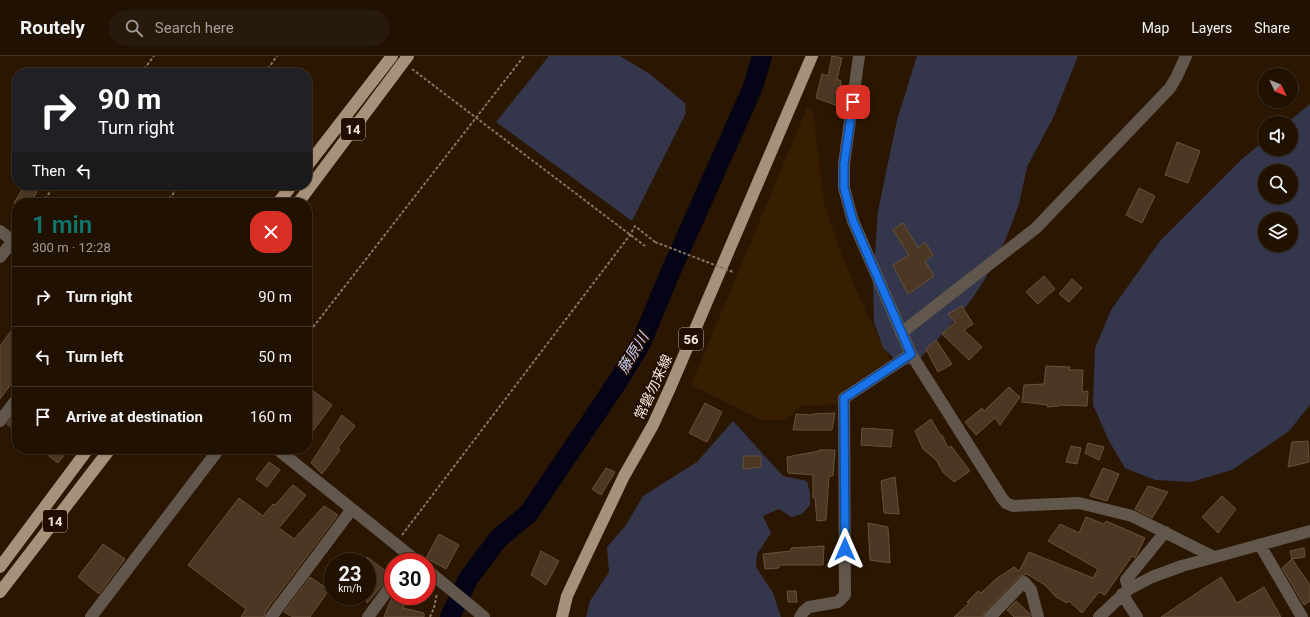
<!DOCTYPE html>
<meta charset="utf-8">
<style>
body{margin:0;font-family:Roboto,"Noto Sans JP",sans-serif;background:#281a0b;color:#f1f3f6;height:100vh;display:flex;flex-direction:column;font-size:15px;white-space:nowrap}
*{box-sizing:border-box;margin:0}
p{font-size:13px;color:#a29d99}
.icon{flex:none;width:22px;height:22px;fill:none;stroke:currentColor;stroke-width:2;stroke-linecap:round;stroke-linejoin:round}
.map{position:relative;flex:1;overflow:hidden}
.details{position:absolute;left:12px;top:142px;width:300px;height:256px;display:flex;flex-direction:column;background:#201101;border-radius:16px;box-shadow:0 1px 3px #0004,0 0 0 1px #3d3123}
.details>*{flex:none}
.hud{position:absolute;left:12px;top:12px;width:300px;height:122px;border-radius:16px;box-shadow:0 1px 3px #0004,0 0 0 1px #3d3123;background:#202124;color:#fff;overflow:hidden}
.needle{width:26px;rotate:133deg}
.controls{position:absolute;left:1258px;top:12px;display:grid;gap:8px}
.controls a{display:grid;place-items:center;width:40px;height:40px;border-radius:50%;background:#201101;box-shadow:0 1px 3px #0004,0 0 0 1px #3d3123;font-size:20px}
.speed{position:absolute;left:324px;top:497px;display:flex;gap:8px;font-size:20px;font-weight:700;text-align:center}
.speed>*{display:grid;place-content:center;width:52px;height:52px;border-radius:50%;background:#201101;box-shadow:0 1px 3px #0004,0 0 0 1px #3d3123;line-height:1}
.speed small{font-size:10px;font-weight:400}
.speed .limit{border:6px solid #d22;background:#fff;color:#111}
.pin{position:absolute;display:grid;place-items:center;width:34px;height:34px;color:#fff;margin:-17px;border-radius:8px;box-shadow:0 2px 6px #0006}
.me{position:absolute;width:44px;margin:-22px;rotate:0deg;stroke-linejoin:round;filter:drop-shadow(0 0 3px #0008)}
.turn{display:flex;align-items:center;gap:14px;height:84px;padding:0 20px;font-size:18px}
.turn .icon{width:52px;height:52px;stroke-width:2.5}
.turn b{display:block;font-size:28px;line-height:34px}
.then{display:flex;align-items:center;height:38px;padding:0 20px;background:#0003;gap:8px;font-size:15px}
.round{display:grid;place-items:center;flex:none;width:42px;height:42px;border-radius:16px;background:#281a0b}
.head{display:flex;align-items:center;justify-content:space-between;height:68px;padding:0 20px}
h1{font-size:24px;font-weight:600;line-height:30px;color:#0f766e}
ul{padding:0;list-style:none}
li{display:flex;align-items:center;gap:12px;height:60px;padding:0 20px;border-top:1px solid #3d3123}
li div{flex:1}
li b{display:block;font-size:15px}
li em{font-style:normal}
header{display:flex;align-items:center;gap:24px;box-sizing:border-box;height:56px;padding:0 20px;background:#201101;border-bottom:1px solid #3d3123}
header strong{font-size:19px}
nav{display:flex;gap:22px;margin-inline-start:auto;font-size:14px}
.search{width:280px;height:36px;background:#281a0b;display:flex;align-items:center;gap:10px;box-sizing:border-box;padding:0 14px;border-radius:16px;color:#a29d99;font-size:15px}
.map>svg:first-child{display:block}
</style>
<header>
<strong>Routely</strong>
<div class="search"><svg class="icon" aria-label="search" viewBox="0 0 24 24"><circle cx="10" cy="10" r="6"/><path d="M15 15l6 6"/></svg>Search here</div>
<nav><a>Map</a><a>Layers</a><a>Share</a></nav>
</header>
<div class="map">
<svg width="1310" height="561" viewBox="0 0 1310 561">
<rect width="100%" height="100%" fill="#2b1701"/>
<path fill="#371e00" d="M807,52L813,56L824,147L842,200L860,243L890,304L844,333V348L801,350L784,364H761L691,329Z"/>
<path fill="#34364b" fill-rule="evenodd" d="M549,0H620L650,18L685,47L686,57L632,165L496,66Z
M917,0H1078L1053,62L1027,111L1019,148L1005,185L985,223L972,243L949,271L914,309L900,308L883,292L874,266L873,224L878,155L897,64Z
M1310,48V349L1289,375L1232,414L1191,426L1155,424L1125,412L1109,385L1093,349L1095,292L1111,254L1160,185L1242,103L1265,84V93H1291V67H1287ZM1265,115H1291V141H1265ZM1265,163H1291V189H1265Z
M733,365L783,420L807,425L810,437V449L802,458L791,461L779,453L763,460L771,477L757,498L756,511L773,537L781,561H586L590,545L609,516L607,491L626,469L643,440L697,406Z"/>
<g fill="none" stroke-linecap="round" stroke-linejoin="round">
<path stroke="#040416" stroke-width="20" d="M450,561L468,523L498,483L529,457L618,325L641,287L670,217L753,31L762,0"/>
</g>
<path fill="#4b3724" stroke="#695139" d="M832,0L842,2L837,23L841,25L838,50L816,42L822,18L828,20Z
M1177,86L1200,95L1188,127L1165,119Z
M25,129H40L31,147H14Z
M1139,132L1155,140L1142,167L1126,159Z
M903,167L918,192L925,186L933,199L925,205L934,220L908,238L893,209L909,199L893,174Z
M1044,220L1055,233L1038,248L1026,236Z
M1072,223L1082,232L1069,246L1059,238Z
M962,250L973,268L964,274L982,291L969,304L942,278L955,266L948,258Z
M17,267V293L13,298L17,301V320L0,343V290Z
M936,284L952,308L938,316L926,293Z
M1046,310L1070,311L1069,314H1083L1082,336L1088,335L1087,350L1059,349V350L1047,351L1048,349L1022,346L1024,329L1044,328Z
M1009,331L1020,341L1000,369L995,362L976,379L965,366L982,352L984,355Z
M313,335L332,349L307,383V343Z
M705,347L722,356L707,386L689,377Z
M17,355V376L7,368Z
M835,357L832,374H793L796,358L813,359V358Z
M342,359L355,370L338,392L340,394L322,418L311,407Z
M931,363L941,380L942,379L948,392L951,390L970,415L954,426L943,416L936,404L923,393L915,375Z
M862,372L893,374L891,391L861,389Z
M1308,385L1309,406L1288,411L1292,386Z
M1088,387L1104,391L1099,404L1085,397Z
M1071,390L1081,392L1077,408L1066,406Z
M40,393H69L58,407Z
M819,394H835L833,420H829L826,464L817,465L815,442H813V419L788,417L787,401L819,395Z
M744,400H761V411L743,413Z
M269,406L280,414L267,431L256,423Z
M606,412L615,416L601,439L592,433Z
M1103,412L1119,418L1107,445L1090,440Z
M895,421L899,458L884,457L881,425Z
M293,429L306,439L279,472L294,483L324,450L338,459L265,556L264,561H241L246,553L188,509L239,442L263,460L273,448L275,449Z
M1148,430L1168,436L1152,462L1135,453Z
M1222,440L1236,453L1218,477L1202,461Z
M1086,461L1104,468L1106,465L1145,482L1135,502L1132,500L1105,539L1099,536L1082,557L1069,545L1067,547L1056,541L1045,529L1027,518L1019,521L985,556L983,561H954L969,547L967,546L978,535L981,537L996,523L1014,511L1019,515L1029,496L1093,522L1098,513L1048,485L1060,468L1079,477Z
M868,467L888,471L890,507L870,504Z
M439,478L459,489L446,513L426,502Z
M103,488L125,503L99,538L78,521Z
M824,490L823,509H779V512L765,513L763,498L791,495V492Z
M1304,492L1305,501L1292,503L1290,495Z
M541,495L559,505L546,529L531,519Z
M367,501L391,519L367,547Z
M1292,503L1310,529V545L1304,549L1282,512Z
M310,521L329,534L310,561H293L284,556Z
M1221,521L1237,547L1264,531L1281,561H1161Z
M787,535H796L797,546H788Z
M392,541L406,544L403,552L424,557V561H384Z
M1016,545L1030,558V561H1014L1007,554Z"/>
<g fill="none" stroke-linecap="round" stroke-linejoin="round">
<path stroke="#867462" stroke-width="2" stroke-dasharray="3 2" stroke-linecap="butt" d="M412,13L645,190
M141,17L154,0
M265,17L277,0
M42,147L55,129
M166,147L180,129
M307,279L524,0
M402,479L630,179L635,170L655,186
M430,561L434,552L437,537"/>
<path stroke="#62574c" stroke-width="12" d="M859,0L844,108V132L853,165L911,298L1002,442L1006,447L1013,450L1079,447L1132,460L1214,501
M0,175L17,188
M0,201L13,185
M901,277L1036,172L1170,32L1177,20L1186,0
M0,365L17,343
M277,393L418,506
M1260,489L1302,561
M427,514L484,561
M1129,533L1126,524L1165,476
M1122,538L1137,561
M91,561L219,393
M271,561L352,453
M368,561L393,527
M800,561L804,555L809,551L838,546L845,539L844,342L911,298
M990,561L1024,526L1031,534L1038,561
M1099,561L1129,533L1152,521L1182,510L1310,475"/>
<path stroke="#a8917b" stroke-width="12" d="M307,110L392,0
M278,147L292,129
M298,147L408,0
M0,511L88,393
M0,536L110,393
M562,561L567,540L582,508L624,420L653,369L670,332L812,0"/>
<path stroke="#867462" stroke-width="2" stroke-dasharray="3 2" stroke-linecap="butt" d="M655,186L733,216"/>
</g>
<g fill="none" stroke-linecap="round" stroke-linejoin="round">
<defs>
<path id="route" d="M845,493L844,342L911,298L853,165L844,132V108L853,46"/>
</defs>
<use href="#route" stroke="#114b97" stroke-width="10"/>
<use href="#route" stroke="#1a73e8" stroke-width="7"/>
</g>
<g text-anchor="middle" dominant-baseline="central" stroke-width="3.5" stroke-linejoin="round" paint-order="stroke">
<g fill="#210e00" stroke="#b8a79a" stroke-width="1">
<rect x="341" y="62" width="24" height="22" rx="3"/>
<rect x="679" y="272" width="24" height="22" rx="3"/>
<rect x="43" y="454" width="24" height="22" rx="3"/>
</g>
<g font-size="13" font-weight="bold" fill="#f8e9dc">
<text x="353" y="73">14</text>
<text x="691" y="283">56</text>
<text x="55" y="465">14</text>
</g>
<g font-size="14" fill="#f8e9dc" stroke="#210e00">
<text transform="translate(653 331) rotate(-65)">常磐勿来線</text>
</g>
<g font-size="15" font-style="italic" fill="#c8cef7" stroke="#210e00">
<text transform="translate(633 297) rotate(-59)">藤原川</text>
</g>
</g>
</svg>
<div class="controls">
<a><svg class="needle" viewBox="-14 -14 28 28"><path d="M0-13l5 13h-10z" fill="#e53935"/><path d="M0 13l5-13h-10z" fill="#a29d99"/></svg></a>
<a><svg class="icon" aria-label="sound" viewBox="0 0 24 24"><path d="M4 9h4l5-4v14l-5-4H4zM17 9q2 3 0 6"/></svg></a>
<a><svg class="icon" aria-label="search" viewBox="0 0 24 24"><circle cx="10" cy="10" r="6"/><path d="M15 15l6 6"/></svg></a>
<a><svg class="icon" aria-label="layers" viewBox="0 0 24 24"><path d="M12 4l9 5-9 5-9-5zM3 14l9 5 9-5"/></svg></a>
</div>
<div class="speed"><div>23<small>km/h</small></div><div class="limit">30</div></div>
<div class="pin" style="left:853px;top:46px;background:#d93025"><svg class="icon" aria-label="arrive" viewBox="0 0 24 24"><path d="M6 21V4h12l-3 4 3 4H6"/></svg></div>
<svg class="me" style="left:845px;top:493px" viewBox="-20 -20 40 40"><path d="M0-17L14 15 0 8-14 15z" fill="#1a73e8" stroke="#fff" stroke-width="4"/></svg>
<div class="hud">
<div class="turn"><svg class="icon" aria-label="right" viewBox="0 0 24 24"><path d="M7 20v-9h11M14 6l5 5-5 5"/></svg><div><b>90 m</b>Turn right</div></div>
<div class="then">Then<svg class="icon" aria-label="left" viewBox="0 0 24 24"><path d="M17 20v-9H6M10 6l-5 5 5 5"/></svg></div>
</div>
<section class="details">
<div class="head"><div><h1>1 min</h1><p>300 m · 12:28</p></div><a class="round" style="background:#d93025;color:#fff"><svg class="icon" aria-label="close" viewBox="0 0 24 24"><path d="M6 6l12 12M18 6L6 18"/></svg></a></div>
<ul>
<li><svg class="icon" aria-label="right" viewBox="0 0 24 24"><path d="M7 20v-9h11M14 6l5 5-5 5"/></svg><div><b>Turn right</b></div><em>90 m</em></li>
<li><svg class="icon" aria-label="left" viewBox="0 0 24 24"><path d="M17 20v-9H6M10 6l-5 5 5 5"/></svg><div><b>Turn left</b></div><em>50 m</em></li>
<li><svg class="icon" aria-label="arrive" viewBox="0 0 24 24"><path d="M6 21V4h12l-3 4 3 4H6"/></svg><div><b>Arrive at destination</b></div><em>160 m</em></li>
</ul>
</section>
</div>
